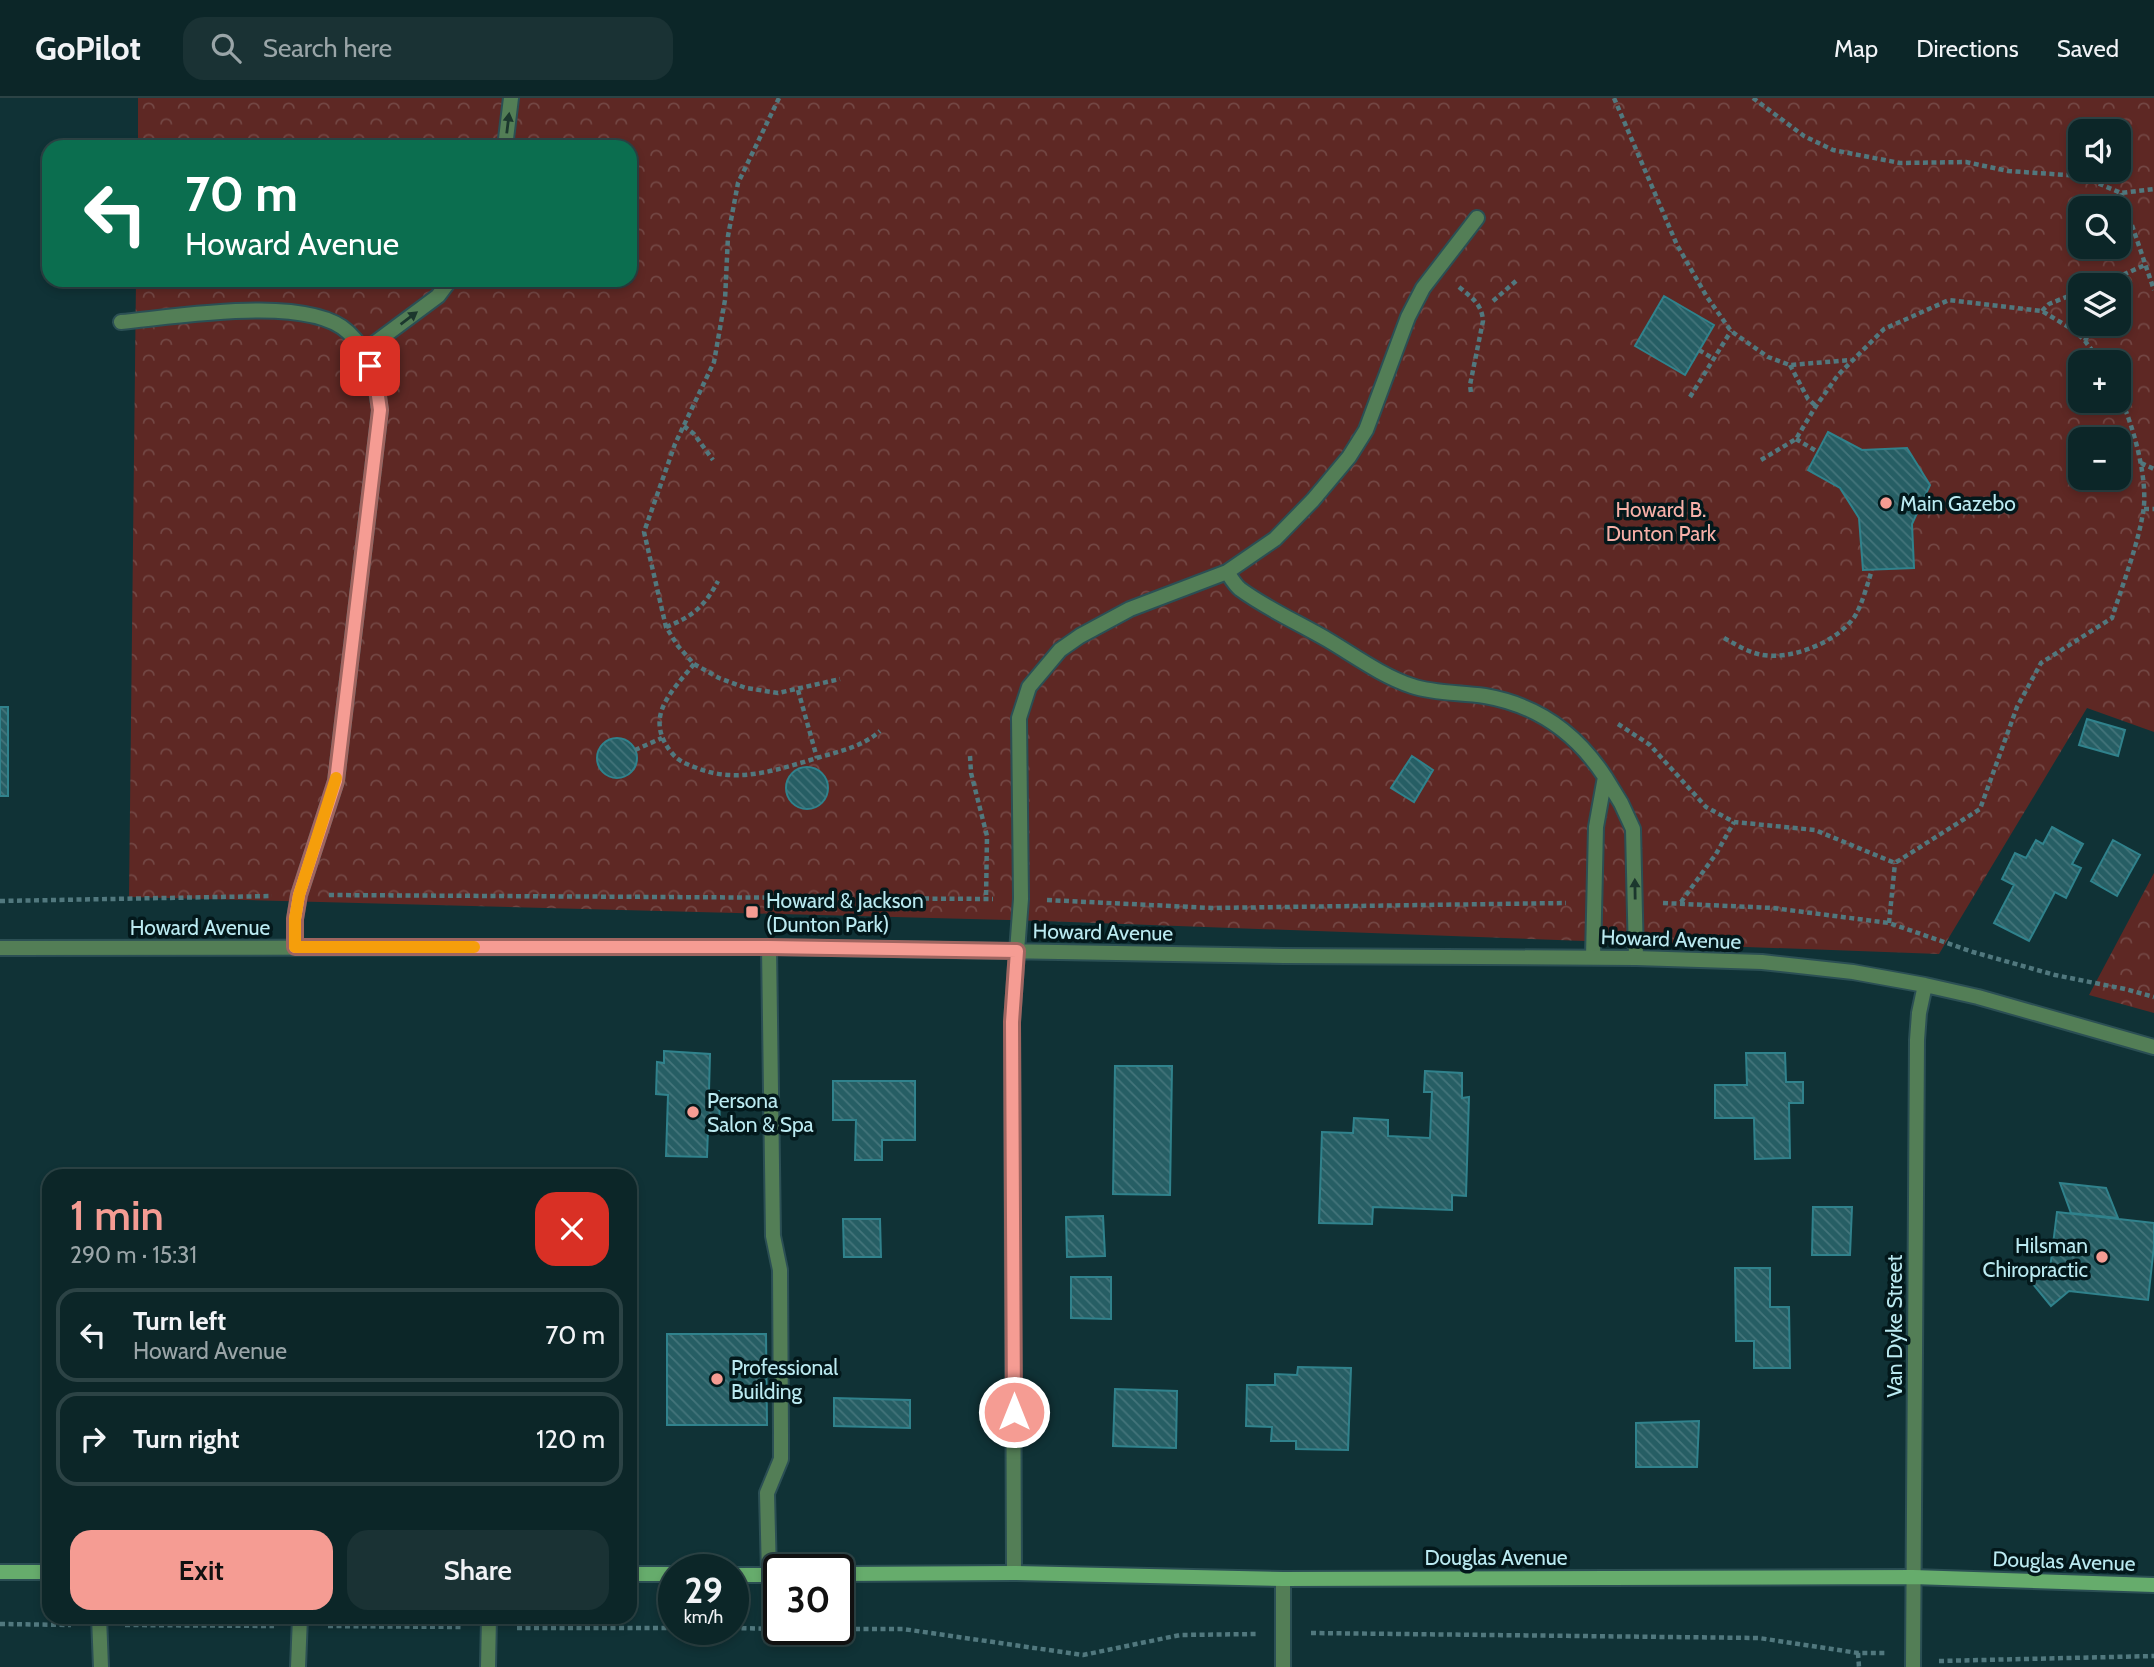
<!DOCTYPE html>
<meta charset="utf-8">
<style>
body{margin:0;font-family:Cabin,sans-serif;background:#1a3234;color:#f1f3f6;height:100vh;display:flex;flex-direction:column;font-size:26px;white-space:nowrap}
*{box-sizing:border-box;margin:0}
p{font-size:23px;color:#9aa5a8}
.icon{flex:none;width:38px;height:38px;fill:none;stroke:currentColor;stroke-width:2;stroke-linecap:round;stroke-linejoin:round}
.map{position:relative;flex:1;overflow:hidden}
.side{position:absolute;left:42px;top:1071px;width:595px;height:455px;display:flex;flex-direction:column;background:#0c2628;border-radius:21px;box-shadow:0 4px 10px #0003,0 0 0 2px #2c4345}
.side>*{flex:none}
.top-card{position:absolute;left:42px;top:42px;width:595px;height:147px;border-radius:21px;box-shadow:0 4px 10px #0003,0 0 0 2px #2c4345;background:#0b6e4f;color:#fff;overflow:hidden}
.controls{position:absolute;left:2068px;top:21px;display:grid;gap:14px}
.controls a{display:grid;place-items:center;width:63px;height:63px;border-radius:14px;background:#0c2628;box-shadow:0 4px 10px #0003,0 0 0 2px #2c4345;font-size:35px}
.speed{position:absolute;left:658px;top:1456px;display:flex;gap:14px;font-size:35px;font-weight:700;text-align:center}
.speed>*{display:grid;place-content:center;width:91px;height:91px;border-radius:50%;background:#0c2628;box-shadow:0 4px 10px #0003,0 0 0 2px #2c4345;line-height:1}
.speed small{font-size:18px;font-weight:400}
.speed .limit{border:4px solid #111;border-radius:10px;background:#fff;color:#111}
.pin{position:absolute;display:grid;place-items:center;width:60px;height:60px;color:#fff;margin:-30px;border-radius:14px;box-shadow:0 4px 10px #0006}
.me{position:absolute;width:77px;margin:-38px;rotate:0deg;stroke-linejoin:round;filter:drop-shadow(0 0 5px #0008)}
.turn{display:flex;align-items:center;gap:24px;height:147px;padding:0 28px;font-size:32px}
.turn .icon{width:91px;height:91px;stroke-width:2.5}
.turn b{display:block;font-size:49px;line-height:60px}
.round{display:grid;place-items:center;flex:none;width:74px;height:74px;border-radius:21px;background:#1a3234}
.headline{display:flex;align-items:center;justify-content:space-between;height:119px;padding:0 28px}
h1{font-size:42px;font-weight:600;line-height:52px;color:#f59c93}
.primary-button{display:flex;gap:14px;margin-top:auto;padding:14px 28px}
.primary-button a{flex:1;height:80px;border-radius:21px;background:#f59c93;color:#111;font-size:28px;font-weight:600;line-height:80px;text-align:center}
.primary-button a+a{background:#1a3234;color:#f1f3f6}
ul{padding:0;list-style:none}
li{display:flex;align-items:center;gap:21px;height:94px;margin:0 14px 10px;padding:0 14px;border:4px solid #2c4345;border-radius:21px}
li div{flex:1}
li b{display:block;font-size:26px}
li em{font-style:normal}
header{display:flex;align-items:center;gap:42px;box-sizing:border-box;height:98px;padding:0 35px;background:#0c2628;border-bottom:2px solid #2c4345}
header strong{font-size:33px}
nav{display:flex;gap:38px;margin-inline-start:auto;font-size:24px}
.search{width:490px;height:63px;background:#1a3234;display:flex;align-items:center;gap:18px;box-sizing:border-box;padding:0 24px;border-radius:21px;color:#9aa5a8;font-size:26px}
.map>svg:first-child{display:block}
</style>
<header>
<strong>GoPilot</strong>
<div class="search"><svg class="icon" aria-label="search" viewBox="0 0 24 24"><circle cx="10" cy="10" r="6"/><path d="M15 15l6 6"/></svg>Search here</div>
<nav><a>Map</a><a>Directions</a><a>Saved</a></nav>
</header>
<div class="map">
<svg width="2154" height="1569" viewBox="0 0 2154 1569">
<defs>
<pattern id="park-crowns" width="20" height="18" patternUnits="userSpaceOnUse" patternTransform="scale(1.75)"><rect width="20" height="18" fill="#5e2824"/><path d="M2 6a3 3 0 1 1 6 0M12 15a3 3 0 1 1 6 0" fill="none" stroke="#734744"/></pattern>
<pattern id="building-back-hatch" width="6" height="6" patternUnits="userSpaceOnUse" patternTransform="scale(1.75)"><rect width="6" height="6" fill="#265e64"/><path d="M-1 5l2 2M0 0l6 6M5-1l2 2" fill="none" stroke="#44757b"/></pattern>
</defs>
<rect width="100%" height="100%" fill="#103236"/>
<path fill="url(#park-crowns)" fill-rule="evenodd" d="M138,0H2154V634L2087,610L1939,856L1043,823L129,799L136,182H630V49H138ZM2081,33H2119V72H2081ZM2081,110H2119V149H2081ZM2081,187H2119V226H2081ZM2081,264H2119V303H2081ZM2081,341H2119V380H2081Z
M2154,775V915L2089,897Z"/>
<path fill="url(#building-back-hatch)" stroke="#30828c" stroke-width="2" d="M1664,198L1714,227L1685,277L1635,248Z
M1828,334L1862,352L1907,350L1930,387L1912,426L1914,470L1863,472L1859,420L1840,390L1808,372Z
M0,609H8V698H0Z
M2087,621L2125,632L2118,658L2079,647Z
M597 660a20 20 0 1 1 40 0a20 20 0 1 1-40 0Z
M1412,658L1433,672L1414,704L1391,690Z
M786 690a21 21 0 1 1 42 0a21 21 0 1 1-42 0Z
M2052,729L2083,746L2072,766L2081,770L2066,800L2055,794L2029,843L1994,825L2014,787L2002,781L2015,755L2026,760L2036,742L2043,746Z
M2113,742L2140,757L2117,798L2091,783Z
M664,953L710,956L709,993H719L720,1031H708L707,1059L666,1058L668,997L656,996L657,964L664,965Z
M1746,955H1785L1786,984H1803V1005H1789L1790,1060L1755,1061L1754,1020H1715V987H1747Z
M1115,968H1172L1170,1097L1113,1096Z
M1425,973L1462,975V1000L1469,999L1466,1098L1452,1097V1112L1373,1109L1372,1126L1319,1125L1322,1034L1353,1035L1354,1020L1388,1022V1038L1430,1040L1432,994H1424Z
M833,983H915V1042H882V1062H855L856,1022H833Z
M2060,1085L2106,1090L2118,1120L2071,1115Z
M1813,1109H1852L1850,1157H1812Z
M2057,1114L2154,1125V1148L2148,1202L2069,1193L2051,1208L2032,1185L2050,1171Z
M1103,1118L1105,1158L1067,1159L1066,1119Z
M843,1121H880L881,1159H844Z
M1735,1170H1770V1209H1789L1790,1270H1754V1243H1736Z
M1071,1179H1111V1221L1071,1220Z
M667,1236H766L767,1327H667Z
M1298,1269L1351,1270L1348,1352L1296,1351V1343H1271L1272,1329L1246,1328L1247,1287H1275V1276L1297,1277Z
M1115,1291L1177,1293L1176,1350L1113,1348Z
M834,1300L910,1302V1330L834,1328Z
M1699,1323L1697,1369H1636V1325Z"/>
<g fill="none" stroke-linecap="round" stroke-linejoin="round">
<defs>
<path id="lane" d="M505,49L511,0
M121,224C175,219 308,196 348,234C370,254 376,285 380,312L336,683L299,797L295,821V849
M364,253L438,198L450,182
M1227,474C1231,480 1235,487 1240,491C1267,511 1299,525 1328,542C1355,558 1382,578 1412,588C1436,596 1460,594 1485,598C1537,607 1577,636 1605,679
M769,849L773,1138L780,1172L781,1336V1361L767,1395L769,1477
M1017,853L1021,801L1019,620L1029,589L1060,552L1080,538L1130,511L1227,474L1275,441L1313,402L1349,359L1366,332L1408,219L1423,190L1477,120
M1593,859L1596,729L1605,679L1621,705L1633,731L1636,860
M1283,1481V1569
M298,1569L300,1519
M488,1569L489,1519"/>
<path id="street" d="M0,850L769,849L1284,858L1636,860L1762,864L1853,874L1925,887L1978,899L2154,949
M1014,1475L1012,924L1017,853
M99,1519L101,1569
M1913,1569L1917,942L1919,915L1925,887"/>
<path id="secondary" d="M0,1474H49
M630,1476H674
M838,1476L1014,1475L1283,1481L1913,1479L2154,1487
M733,1477H779"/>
</defs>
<use href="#lane" stroke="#2b4f54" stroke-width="18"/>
<use href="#street" stroke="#2b4f54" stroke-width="18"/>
<use href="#secondary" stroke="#2b4f54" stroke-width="18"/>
<path stroke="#51787e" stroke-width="4.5" stroke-dasharray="5 3.5" stroke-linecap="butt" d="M779,0L738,85L728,138L725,202L714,264L675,346L644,434L666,529L678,548L694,566L719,580L746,590L778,595L840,581
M1614,0L1677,147L1707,199L1731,233L1768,259L1790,267L1851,262
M1753,0L1804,38L1833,52L1900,65L1966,64L2008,73L2081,78L2121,95L2154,91
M2121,95L2154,192
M2100,187L2145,167
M1459,189C1472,200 1482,206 1483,223L1470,287L1471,295
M1493,203L1516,183
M2042,213L2049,206L2081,193
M2085,243L2093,226
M1699,252L1714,261
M1790,267L1808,301L1816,308
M1690,299L1731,233
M684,328L694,336L713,362
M1796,341L1818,354
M1761,362L1796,341L1816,308L1838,277L1884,231L1949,202L2042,213L2075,233L2085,243L2101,264
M2141,365L2154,371
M2144,411H2154
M666,529C692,519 705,508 718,483
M1724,540C1735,546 1746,553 1758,556C1789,564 1838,544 1855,518C1863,504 1867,487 1872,472
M694,566C682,581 663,600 660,619C658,632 663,644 671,654C678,663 686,666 697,670C737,686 777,672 817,660C840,653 862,649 880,633
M798,592L817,660
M1618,626L1650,647L1706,709L1734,724L1815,732L1895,765L1980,711L2017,609L2041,565L2112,520C2123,485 2137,450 2143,415C2149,383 2133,326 2119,297
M635,652L662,640
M970,658L971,675L987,738L986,801
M329,797L993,801
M1047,802L1212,810L1566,805
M0,803L272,798
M1681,804L1716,756L1734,724
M1663,805L1773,810L1889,825L1973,854L2055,877L2125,891L2154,899
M1889,825L1895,765
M0,1526L71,1527
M125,1527L274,1528
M328,1528L463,1529
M517,1530H674
M733,1530L779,1531
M838,1531H903L1083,1557L1180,1537L1257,1536
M1311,1535L1759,1540L1858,1555H1886
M1858,1555L1859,1569
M1939,1563L2154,1558"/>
<use href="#lane" stroke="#537e56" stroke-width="14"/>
<use href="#street" stroke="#537e56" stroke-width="14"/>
<use href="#secondary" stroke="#66ac6c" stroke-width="14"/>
</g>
<defs><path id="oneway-solid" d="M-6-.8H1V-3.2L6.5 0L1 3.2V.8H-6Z" transform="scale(1.75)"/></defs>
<g fill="#1b372d">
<use href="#oneway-solid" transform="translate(508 25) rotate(-83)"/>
<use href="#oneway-solid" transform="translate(409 220) rotate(-37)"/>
<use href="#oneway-solid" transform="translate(1635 791) rotate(-91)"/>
</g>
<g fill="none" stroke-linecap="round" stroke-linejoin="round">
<defs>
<path id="route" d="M370,268L376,284L380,312L336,683L299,797L295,821V849H769L1017,853L1012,924L1014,1314"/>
</defs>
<use href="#route" stroke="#9f6560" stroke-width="18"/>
<use href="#route" stroke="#f59c93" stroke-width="12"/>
<path stroke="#f59e0b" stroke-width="12" d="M336,680L299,797L295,821V849H474"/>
</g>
<g fill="#f59c93" stroke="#03181b" stroke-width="2.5">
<circle cx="1886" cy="405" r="7"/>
<rect x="745" y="807" width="14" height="14" rx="3.5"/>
<circle cx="693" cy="1014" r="7"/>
<circle cx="2102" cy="1159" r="7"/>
<circle cx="717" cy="1281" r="7"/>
</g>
<g text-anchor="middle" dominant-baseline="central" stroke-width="7" stroke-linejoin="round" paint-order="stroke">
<g font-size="21" fill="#bbeaf1" stroke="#03181b" text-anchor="start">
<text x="1900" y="405">Main Gazebo</text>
<text x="766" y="802">Howard &amp; Jackson<tspan x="766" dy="24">(Dunton Park)</tspan></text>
<text x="707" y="1002">Persona<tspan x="707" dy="24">Salon &amp; Spa</tspan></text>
<text x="2088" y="1147" text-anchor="end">Hilsman<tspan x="2088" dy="24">Chiropractic</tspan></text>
<text x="731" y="1269">Professional<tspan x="731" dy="24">Building</tspan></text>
</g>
<g font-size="21" fill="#f7b0a8" stroke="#03181b">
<text x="1661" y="411">Howard B.<tspan x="1661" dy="24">Dunton Park</tspan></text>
</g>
<g font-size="21" fill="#bbeaf1" stroke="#03181b">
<text x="200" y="829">Howard Avenue</text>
<text transform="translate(1103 834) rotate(1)">Howard Avenue</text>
<text transform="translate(1671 841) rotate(2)">Howard Avenue</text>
<text transform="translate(1894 1228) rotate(-90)">Van Dyke Street</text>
<text x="1496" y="1459">Douglas Avenue</text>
<text transform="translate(2064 1463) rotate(2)">Douglas Avenue</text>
</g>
</g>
</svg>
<div class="controls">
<a><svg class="icon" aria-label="sound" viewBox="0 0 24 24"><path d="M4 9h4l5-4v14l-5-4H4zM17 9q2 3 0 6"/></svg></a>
<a><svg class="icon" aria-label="search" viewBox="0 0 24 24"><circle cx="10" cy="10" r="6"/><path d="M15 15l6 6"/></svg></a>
<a><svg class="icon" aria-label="layers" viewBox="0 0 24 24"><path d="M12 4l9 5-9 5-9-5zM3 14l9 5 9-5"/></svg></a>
<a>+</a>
<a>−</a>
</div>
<div class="speed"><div>29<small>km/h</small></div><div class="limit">30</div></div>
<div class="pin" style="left:370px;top:268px;background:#d93025"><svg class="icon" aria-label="arrive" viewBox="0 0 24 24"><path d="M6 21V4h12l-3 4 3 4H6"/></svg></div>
<svg class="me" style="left:1014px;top:1314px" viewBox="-20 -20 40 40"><circle r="17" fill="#f59c93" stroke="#fff" stroke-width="3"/><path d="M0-11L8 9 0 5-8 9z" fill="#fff"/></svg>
<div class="top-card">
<div class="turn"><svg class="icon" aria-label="left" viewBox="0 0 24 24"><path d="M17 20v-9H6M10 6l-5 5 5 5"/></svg><div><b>70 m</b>Howard Avenue</div></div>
</div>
<section class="side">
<div class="headline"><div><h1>1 min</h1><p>290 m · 15:31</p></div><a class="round" style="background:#d93025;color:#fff"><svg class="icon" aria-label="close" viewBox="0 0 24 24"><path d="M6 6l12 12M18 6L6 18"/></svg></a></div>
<ul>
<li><svg class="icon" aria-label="left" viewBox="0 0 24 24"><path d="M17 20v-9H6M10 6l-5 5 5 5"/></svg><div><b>Turn left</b><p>Howard Avenue</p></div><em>70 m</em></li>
<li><svg class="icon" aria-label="right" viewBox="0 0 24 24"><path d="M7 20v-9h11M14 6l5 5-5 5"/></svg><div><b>Turn right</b></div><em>120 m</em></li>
</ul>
<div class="primary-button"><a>Exit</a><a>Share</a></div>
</section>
</div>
